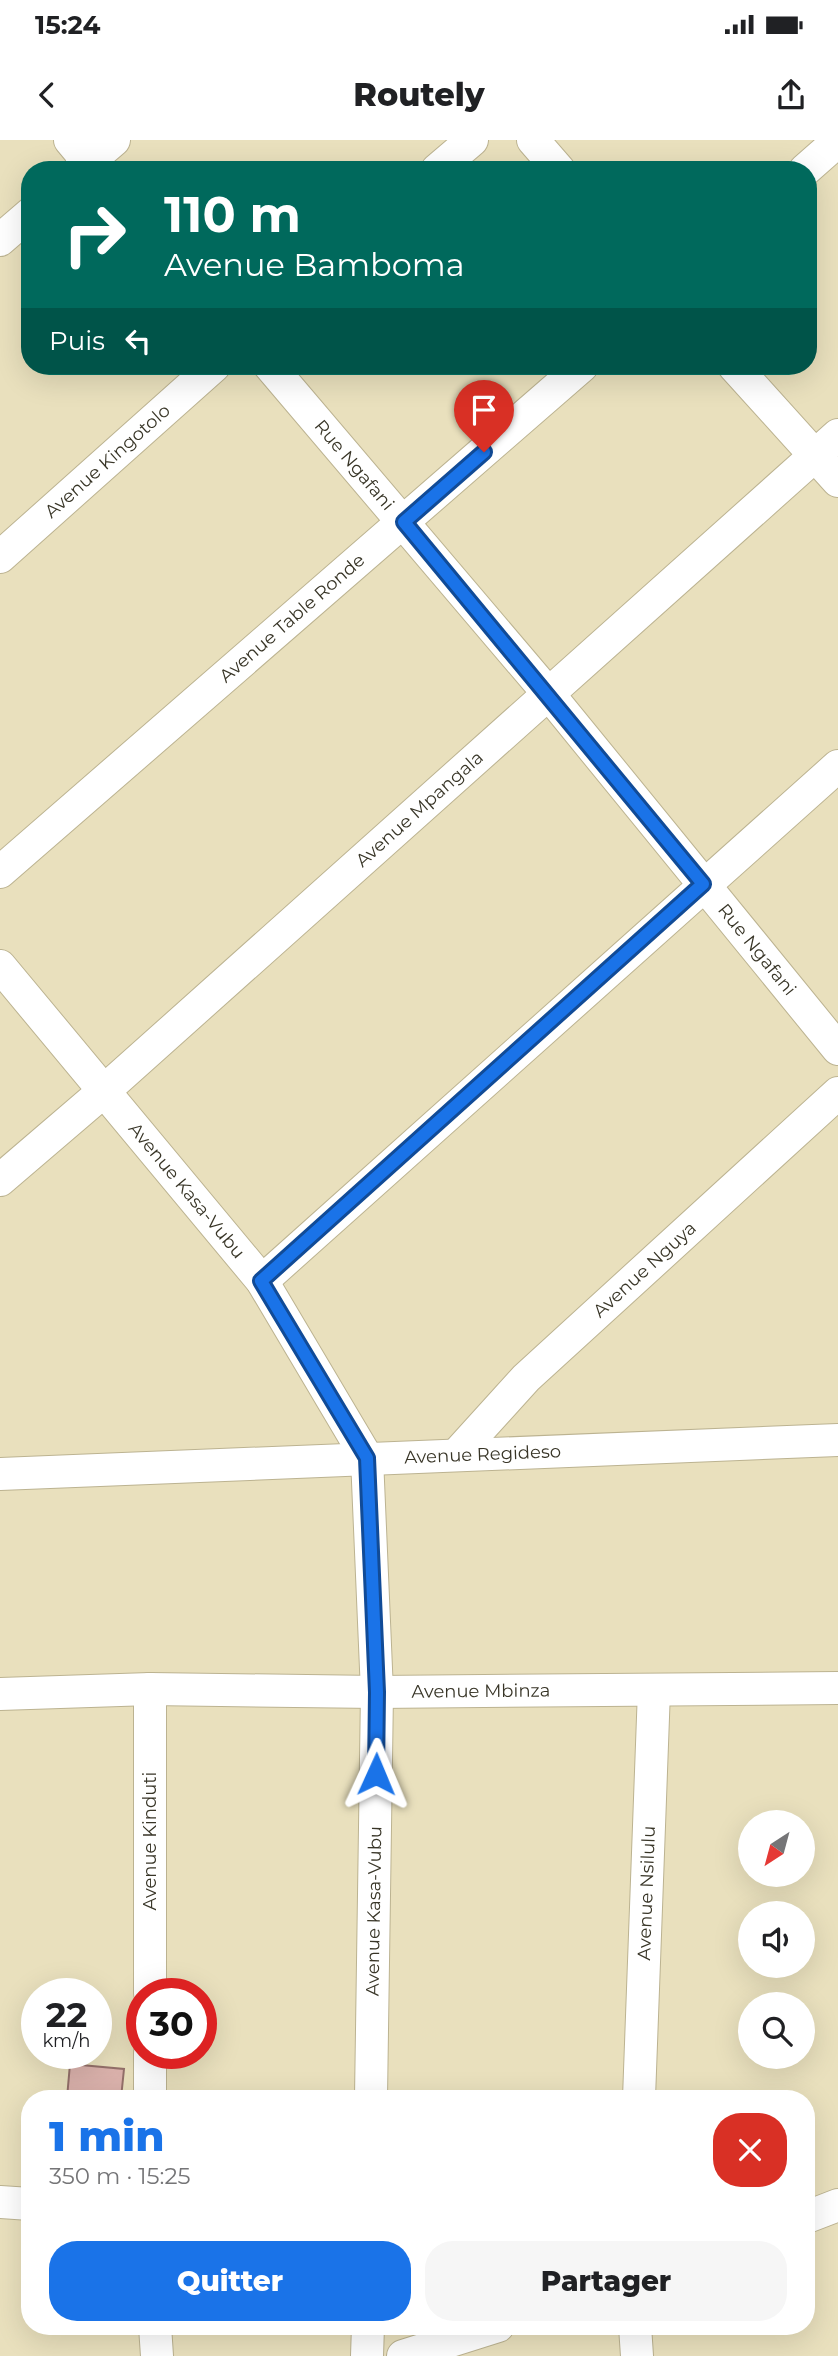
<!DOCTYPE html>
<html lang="fr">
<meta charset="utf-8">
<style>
body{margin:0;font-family:Montserrat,sans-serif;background:#f6f6f6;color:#202124;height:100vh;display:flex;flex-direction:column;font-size:26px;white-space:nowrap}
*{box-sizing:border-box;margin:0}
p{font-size:23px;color:#757577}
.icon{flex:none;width:38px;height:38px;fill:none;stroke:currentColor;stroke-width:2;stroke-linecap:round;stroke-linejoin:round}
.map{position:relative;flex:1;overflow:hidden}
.sheet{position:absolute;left:21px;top:1950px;width:794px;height:245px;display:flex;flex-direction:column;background:#fff;border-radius:28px;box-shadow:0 7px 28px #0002}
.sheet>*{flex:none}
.banner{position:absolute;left:21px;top:21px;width:796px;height:214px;border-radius:28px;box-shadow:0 7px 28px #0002;background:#00695c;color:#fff;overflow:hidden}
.needle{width:46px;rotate:216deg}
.tools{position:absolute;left:738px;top:1670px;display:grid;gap:14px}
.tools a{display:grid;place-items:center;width:77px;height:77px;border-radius:50%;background:#fff;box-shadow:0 7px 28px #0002;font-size:35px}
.speed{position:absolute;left:21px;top:1838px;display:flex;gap:14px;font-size:35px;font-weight:700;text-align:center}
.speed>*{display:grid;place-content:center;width:91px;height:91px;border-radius:50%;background:#fff;box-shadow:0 7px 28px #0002;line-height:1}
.speed small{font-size:18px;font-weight:400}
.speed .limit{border:10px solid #d22;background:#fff;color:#111}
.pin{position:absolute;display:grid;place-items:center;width:60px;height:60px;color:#fff;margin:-72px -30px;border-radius:50% 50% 50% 0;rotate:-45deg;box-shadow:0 0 7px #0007}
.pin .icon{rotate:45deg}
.me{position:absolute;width:77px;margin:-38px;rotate:1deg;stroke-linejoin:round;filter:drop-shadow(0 0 5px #0008)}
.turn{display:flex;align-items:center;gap:24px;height:147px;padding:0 28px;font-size:32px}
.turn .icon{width:91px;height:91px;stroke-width:2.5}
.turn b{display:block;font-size:49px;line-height:60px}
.then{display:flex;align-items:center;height:66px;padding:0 28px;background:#0003;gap:14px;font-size:26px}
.round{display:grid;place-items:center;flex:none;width:74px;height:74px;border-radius:28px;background:#f6f6f6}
.head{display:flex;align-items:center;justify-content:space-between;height:119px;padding:0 28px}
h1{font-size:42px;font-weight:800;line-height:52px;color:#1a73e8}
.button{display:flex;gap:14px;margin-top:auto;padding:14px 28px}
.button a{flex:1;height:80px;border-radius:28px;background:#1a73e8;color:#fff;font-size:28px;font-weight:800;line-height:80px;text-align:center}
.button a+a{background:#f6f6f6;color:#202124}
.status{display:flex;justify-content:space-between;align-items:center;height:49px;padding:0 35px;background:#fff;direction:ltr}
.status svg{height:19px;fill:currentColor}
header{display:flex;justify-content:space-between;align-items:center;height:91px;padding:0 28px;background:#fff;font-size:32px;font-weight:800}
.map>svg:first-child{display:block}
</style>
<div class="status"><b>15:24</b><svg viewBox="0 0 49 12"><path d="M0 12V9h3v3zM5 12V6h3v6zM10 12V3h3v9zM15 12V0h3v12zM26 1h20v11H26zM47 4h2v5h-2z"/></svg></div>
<header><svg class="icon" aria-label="back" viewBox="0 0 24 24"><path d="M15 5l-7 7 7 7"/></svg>Routely<svg class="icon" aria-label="share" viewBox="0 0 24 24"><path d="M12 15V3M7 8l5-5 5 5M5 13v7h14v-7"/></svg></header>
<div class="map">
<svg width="838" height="2216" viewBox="0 0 838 2216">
<rect width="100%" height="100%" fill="#e9e0bd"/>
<path fill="#dbb2ac" stroke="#94706a" stroke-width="2" d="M70,1924L124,1929L121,1958H67Z"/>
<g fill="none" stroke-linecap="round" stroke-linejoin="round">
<defs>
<g id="minor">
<path d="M70,0L95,30"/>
<path d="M533,0L559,30"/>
<path d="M79,30L114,0"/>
<path d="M437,30L472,0"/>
<path d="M805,30L830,8"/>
<path d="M0,100L30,74"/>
<path id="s1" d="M270,226L547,552L838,909"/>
<path d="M734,226L838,341"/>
<path id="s2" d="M0,417L214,226"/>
<path id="s3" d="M0,732L582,226"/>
<path id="s4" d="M0,826L262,1141L367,1318L377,1552L371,1958"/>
<path id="s5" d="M0,1040L104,951L838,295"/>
<path d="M262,1141L838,626"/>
<path id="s6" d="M458,1313L526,1238L838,953"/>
<path id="s7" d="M0,1334L838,1300"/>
<path d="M150,1549V1853"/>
<path id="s8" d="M0,1554L150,1549L377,1552L838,1548"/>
<path d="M150,1958V1913"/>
<path id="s9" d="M639,1958L654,1550"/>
<path d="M0,2062L30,2064"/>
<path d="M807,2077L838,2065"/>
<path d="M155,2186L157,2216"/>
<path d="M635,2186L637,2216"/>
<path d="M367,2216L368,2186"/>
<path d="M403,2216L498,2186"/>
</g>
</defs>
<use href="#minor" stroke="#bcb391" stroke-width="34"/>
<use href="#minor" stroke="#fff" stroke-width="32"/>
</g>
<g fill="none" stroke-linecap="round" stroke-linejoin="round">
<defs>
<path id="route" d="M376,1634L377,1552L367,1318L261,1141L703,744L404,382L484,312"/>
</defs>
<use href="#route" stroke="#114b97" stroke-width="18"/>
<use href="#route" stroke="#1a73e8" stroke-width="12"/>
</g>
<g text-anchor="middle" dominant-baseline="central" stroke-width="7" stroke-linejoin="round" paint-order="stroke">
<g font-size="18" fill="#383527" stroke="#fff">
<text stroke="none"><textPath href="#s2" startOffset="144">Avenue Kingotolo</textPath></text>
<text stroke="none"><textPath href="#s1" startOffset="130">Rue Ngafani</textPath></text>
<text stroke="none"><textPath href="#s3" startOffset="387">Avenue Table Ronde</textPath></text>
<text stroke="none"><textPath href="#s5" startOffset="560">Avenue Mpangala</textPath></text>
<text stroke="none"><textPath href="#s1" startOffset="760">Rue Ngafani</textPath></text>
<text stroke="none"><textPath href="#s4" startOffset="292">Avenue Kasa-Vubu</textPath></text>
<text stroke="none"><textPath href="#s6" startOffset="262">Avenue Nguya</textPath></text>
<text stroke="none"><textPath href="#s7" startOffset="483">Avenue Regideso</textPath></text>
<text stroke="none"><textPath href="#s8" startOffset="481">Avenue Mbinza</textPath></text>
<text transform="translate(150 1701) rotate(-90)">Avenue Kinduti</text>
<text stroke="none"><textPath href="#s9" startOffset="205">Avenue Nsilulu</textPath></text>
<text transform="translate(374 1771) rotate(-89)">Avenue Kasa-Vubu</text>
</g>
</g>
</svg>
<div class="tools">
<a><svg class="needle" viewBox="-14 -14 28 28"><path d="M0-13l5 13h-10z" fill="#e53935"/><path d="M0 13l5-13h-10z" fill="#757577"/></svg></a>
<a><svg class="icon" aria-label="sound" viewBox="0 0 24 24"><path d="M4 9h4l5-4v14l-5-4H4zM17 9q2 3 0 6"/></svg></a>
<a><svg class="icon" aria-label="search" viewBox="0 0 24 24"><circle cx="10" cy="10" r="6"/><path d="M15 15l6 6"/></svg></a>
</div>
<div class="speed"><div>22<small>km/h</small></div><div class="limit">30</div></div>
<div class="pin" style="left:484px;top:312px;background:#d93025"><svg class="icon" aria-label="arrive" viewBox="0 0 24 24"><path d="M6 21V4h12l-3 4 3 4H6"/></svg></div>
<svg class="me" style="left:376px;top:1634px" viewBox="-20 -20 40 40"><path d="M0-17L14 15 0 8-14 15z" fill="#1a73e8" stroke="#fff" stroke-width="4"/></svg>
<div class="banner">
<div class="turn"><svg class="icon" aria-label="right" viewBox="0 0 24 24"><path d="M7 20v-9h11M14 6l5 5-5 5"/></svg><div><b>110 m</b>Avenue Bamboma</div></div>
<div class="then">Puis<svg class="icon" aria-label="left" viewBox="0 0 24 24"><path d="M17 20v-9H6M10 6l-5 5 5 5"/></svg></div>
</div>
<section class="sheet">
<div class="head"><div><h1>1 min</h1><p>350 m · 15:25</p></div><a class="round" style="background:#d93025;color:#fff"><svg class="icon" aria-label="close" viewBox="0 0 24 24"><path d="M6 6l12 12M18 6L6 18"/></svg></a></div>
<div class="button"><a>Quitter</a><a>Partager</a></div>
</section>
</div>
